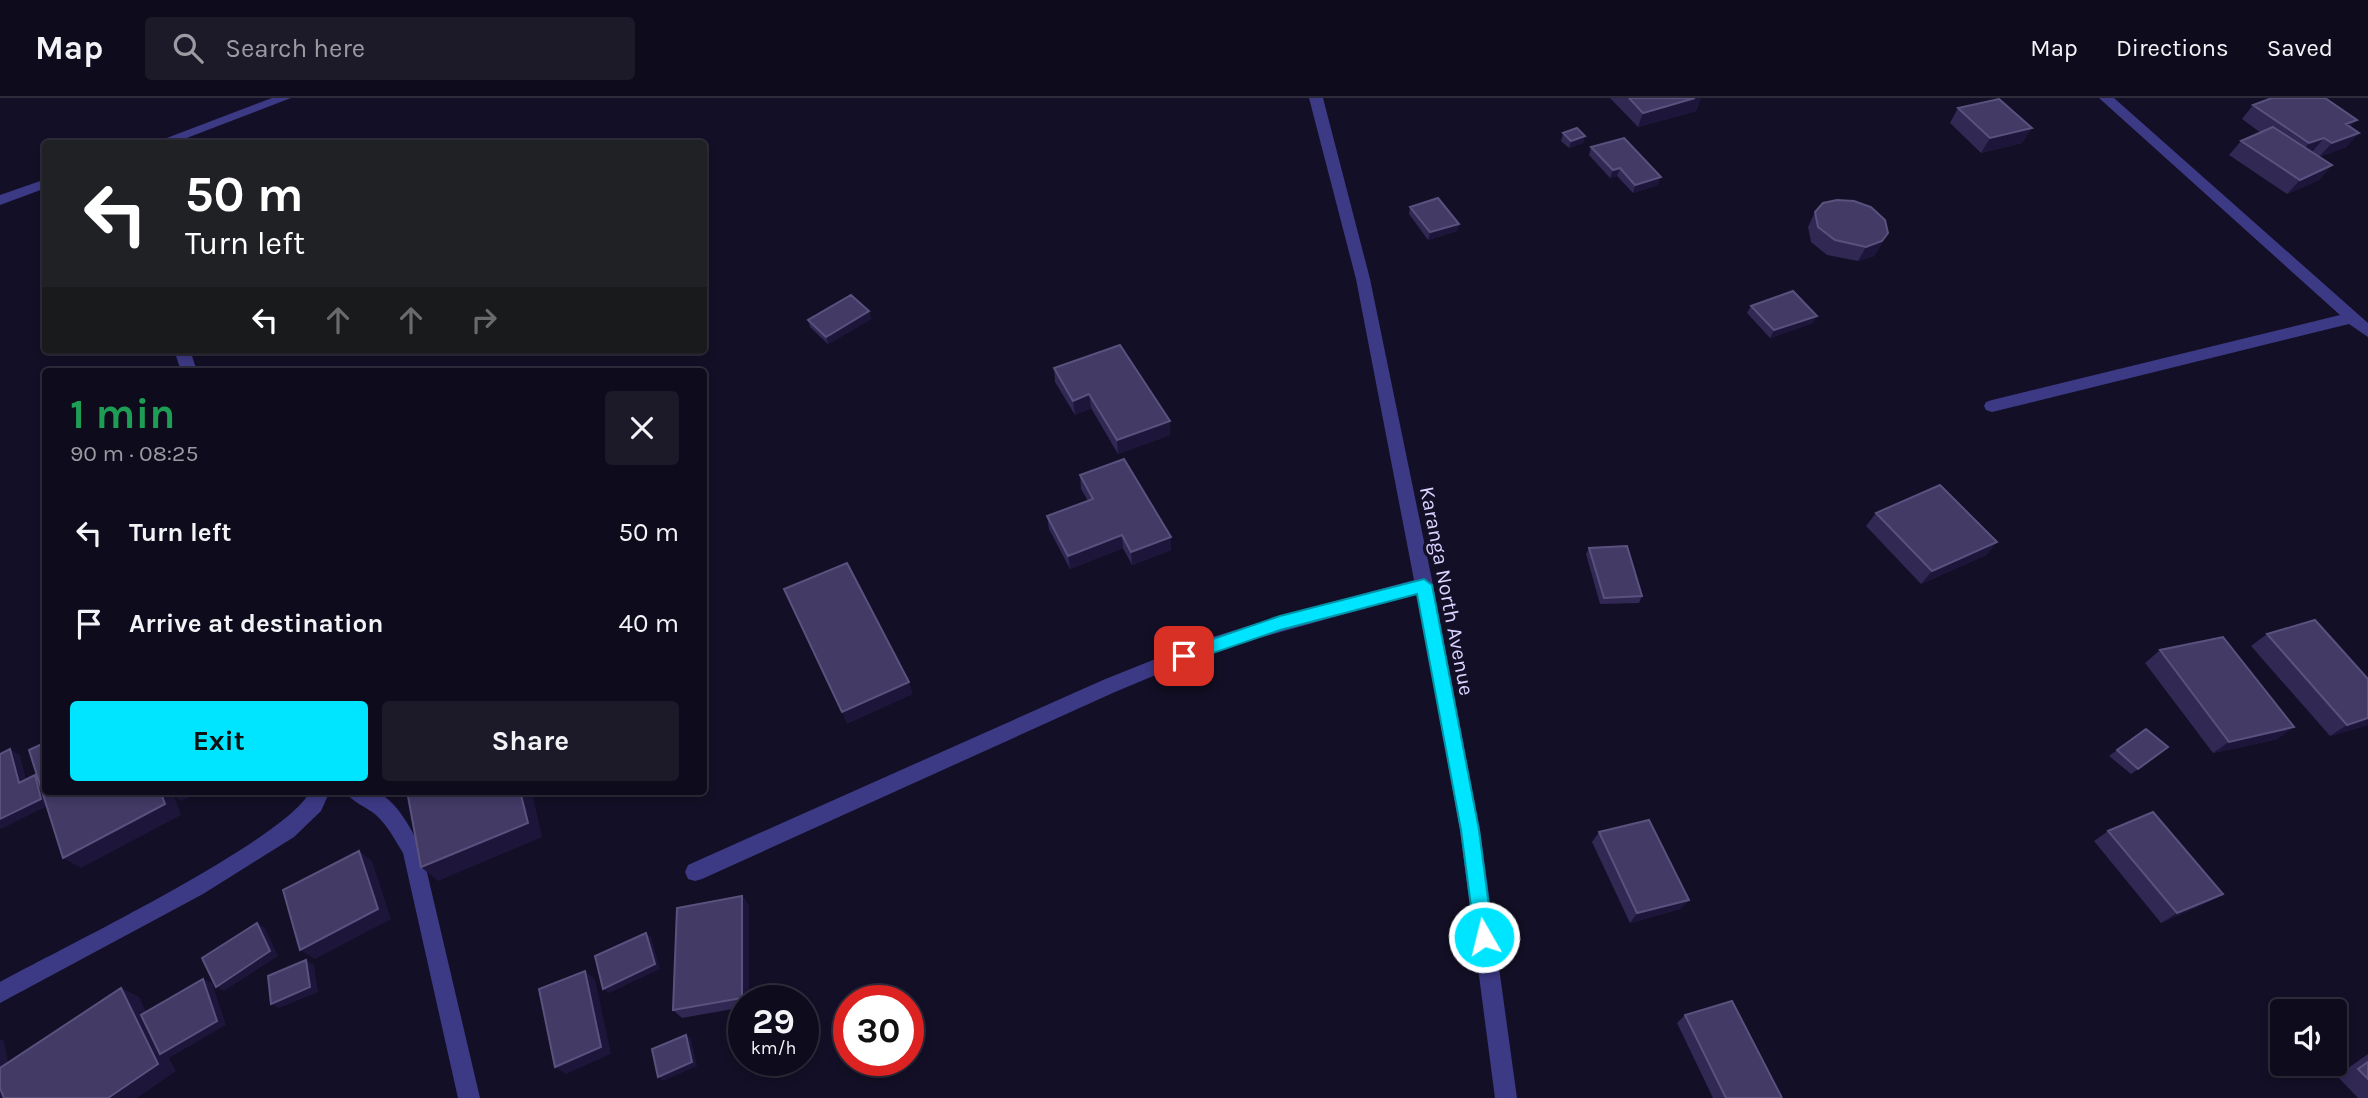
<!DOCTYPE html>
<meta charset="utf-8">
<style>
body{margin:0;font-family:Karla,sans-serif;background:#1c1929;color:#f1f3f6;height:100vh;display:flex;flex-direction:column;font-size:26px;white-space:nowrap}
*{box-sizing:border-box;margin:0}
p{font-size:23px;color:#9b9ba3}
.icon{flex:none;width:38px;height:38px;fill:none;stroke:currentColor;stroke-width:2;stroke-linecap:round;stroke-linejoin:round}
.map{position:relative;flex:1;overflow:hidden}
.panel{position:absolute;left:42px;top:270px;width:665px;height:427px;display:flex;flex-direction:column;background:#0e0b1c;border-radius:7px;box-shadow:0 4px 10px #0003,0 0 0 2px #2e2b3b}
.panel>*{flex:none}
.hud{position:absolute;left:42px;top:42px;width:665px;height:214px;border-radius:7px;box-shadow:0 4px 10px #0003,0 0 0 2px #2e2b3b;background:#202124;color:#fff;overflow:hidden}
.buttons{position:absolute;left:2270px;top:901px;display:grid;gap:14px}
.buttons a{display:grid;place-items:center;width:77px;height:77px;border-radius:7px;background:#0e0b1c;box-shadow:0 4px 10px #0003,0 0 0 2px #2e2b3b;font-size:35px}
.speed{position:absolute;left:728px;top:887px;display:flex;gap:14px;font-size:35px;font-weight:700;text-align:center}
.speed>*{display:grid;place-content:center;width:91px;height:91px;border-radius:50%;background:#0e0b1c;box-shadow:0 4px 10px #0003,0 0 0 2px #2e2b3b;line-height:1}
.speed small{font-size:18px;font-weight:400}
.speed .limit{border:10px solid #d22;background:#fff;color:#111}
.pin{position:absolute;display:grid;place-items:center;width:60px;height:60px;color:#fff;margin:-30px;border-radius:14px;box-shadow:0 4px 10px #0006}
.me{position:absolute;width:77px;margin:-38px;rotate:352deg;stroke-linejoin:round;filter:drop-shadow(0 0 5px #0008)}
.turn{display:flex;align-items:center;gap:24px;height:147px;padding:0 28px;font-size:32px}
.turn .icon{width:91px;height:91px;stroke-width:2.5}
.turn b{display:block;font-size:49px;line-height:60px}
.lanes{display:flex;align-items:center;height:66px;padding:0 28px;background:#0003;justify-content:center;gap:35px;direction:ltr}
.lanes .off{opacity:.35}
.round{display:grid;place-items:center;flex:none;width:74px;height:74px;border-radius:7px;background:#1c1929}
.overview{display:flex;align-items:center;justify-content:space-between;height:119px;padding:0 28px}
h1{font-size:42px;font-weight:700;line-height:52px;color:#1e9e55}
.cta{display:flex;gap:14px;margin-top:auto;padding:14px 28px}
.cta a{flex:1;height:80px;border-radius:7px;background:#00e5ff;color:#111;font-size:28px;font-weight:700;line-height:80px;text-align:center}
.cta a+a{background:#1c1929;color:#f1f3f6}
ul{padding:0;list-style:none}
li{display:flex;align-items:center;gap:21px;height:91px;padding:0 28px}
li div{flex:1}
li b{display:block;font-size:26px}
li em{font-style:normal}
header{display:flex;align-items:center;gap:42px;box-sizing:border-box;height:98px;padding:0 35px;background:#0e0b1c;border-bottom:2px solid #2e2b3b}
header strong{font-size:33px}
nav{display:flex;gap:38px;margin-inline-start:auto;font-size:24px}
.search{width:490px;height:63px;background:#1c1929;display:flex;align-items:center;gap:18px;box-sizing:border-box;padding:0 24px;border-radius:7px;color:#9b9ba3;font-size:26px}
.map>svg:first-child{display:block}
</style>
<header>
<strong>Map</strong>
<div class="search"><svg class="icon" aria-label="search" viewBox="0 0 24 24"><circle cx="10" cy="10" r="6"/><path d="M15 15l6 6"/></svg>Search here</div>
<nav><a>Map</a><a>Directions</a><a>Saved</a></nav>
</header>
<div class="map">
<svg width="2368" height="1000" viewBox="0 0 2368 1000">
<rect width="100%" height="100%" fill="#130f26"/>
<g fill="none" stroke-linecap="round" stroke-linejoin="round">
<path fill="#3d3a85" fill-rule="evenodd" d="M272,0H291L171,46H151Z
M1309,0H1323L1370,181L1433,487L1480,732L1517,1000H1495L1460,732L1417,496L1213,553L1115,594L702,781L695,783L688,781L685,774L688,767L1103,582L1203,542L1280,518L1414,482L1356,181Z
M2099,0H2114L2368,225V239L2349,226L1992,314L1986,312L1984,308L1986,304L1992,302L2340,217Z
M46,81V90L0,107V97Z
M174,252H190L197,273H181Z
M310,693H330L321,713L294,739L203,796L0,905V884C56,853 290,740 310,693Z
M345,693C354,693 366,691 373,693C396,699 413,734 422,753L480,1000H458L403,755C395,742 388,728 376,717C367,709 351,704 345,693Z"/>
</g>
<path fill="#312854" d="M1610,0H1701L1696,13L1638,29Z
M2253,7L2351,29L2359,35L2346,49L2319,59L2332,67L2319,82L2287,96L2229,57L2241,43L2261,35L2242,21Z
M1958,10L2032,30L2022,45L1981,55L1950,25Z
M1563,35L1585,38L1583,45L1569,50L1561,43Z
M1591,49L1658,87L1633,95L1617,78L1610,80L1589,57Z
M1410,109L1459,126L1457,133L1428,142L1409,116Z
M1815,114L1888,135L1874,158L1858,163L1827,157L1811,144L1808,129Z
M1751,208L1813,225L1770,240L1747,215Z
M869,213L871,221L828,246L810,229L808,222Z
M1054,270L1170,337L1118,356L1091,310L1075,317L1055,284Z
M1080,377L1171,452L1132,467L1123,450L1070,471L1049,431L1047,418L1088,403L1081,391Z
M1876,415L1997,444L1986,457L1921,486L1866,428Z
M1589,450L1642,498L1639,505L1600,506L1586,456Z
M2267,536L2368,627L2330,638L2251,548Z
M2160,552L2278,641L2213,655L2145,565Z
M2146,631L2168,649L2131,676L2109,658Z
M2108,733L2223,796L2206,805L2161,825L2094,743Z
M1599,734L1689,802L1680,811L1630,825L1592,744Z
M742,798L749,808V903H744V909L682,920L673,912Z
M1685,917L1782,1000H1713L1677,925Z
M2368,956V1000H2358L2337,978Z"/>
<path fill="#1d163a" d="M1695,0H1701L1696,13L1638,29L1643,15Z
M2357,22L2344,36L2346,26Z
M2032,30L2022,45L1981,55L1990,40Z
M2359,35L2346,49L2319,59L2332,45Z
M1585,38L1583,45L1569,50L1571,43Z
M2324,40L2312,54L2297,60L2309,45Z
M2332,67L2319,82L2287,96L2300,82Z
M1620,70L1617,78L1610,80L1613,72Z
M1661,79L1658,87L1633,95L1635,87Z
M1459,126L1457,133L1428,142L1430,134Z
M1888,135L1874,158L1858,163L1866,149Z
M869,213L871,221L828,246L826,239Z
M1817,218L1813,225L1770,240L1774,232Z
M1089,296L1091,310L1075,317L1073,303Z
M1170,323V337L1118,356L1117,342Z
M1122,437L1123,450L1070,471L1068,458Z
M1171,439V452L1132,467L1131,454Z
M1997,444L1986,457L1921,486L1932,473Z
M909,584L913,596L847,626L842,614Z
M2368,620V627L2330,638L2347,627Z
M2294,629L2278,641L2213,655L2229,644Z
M10,651L20,657L28,690L19,685Z
M35,677L44,682L51,706L1,731L0,730V721Z
M160,693H202L181,703L174,698L181,717L81,770L63,760Z
M520,693H548L533,699L542,739L438,783L421,769Z
M359,753L372,763L391,821L315,861L300,852Z
M2223,796L2206,805L2161,825L2177,815Z
M742,798L749,808V903H745L742,900Z
M1689,802L1680,811L1630,825L1637,815Z
M257,825L265,830L278,858L224,893L216,889Z
M646,835L651,839L660,871L609,895L603,891Z
M306,862L314,867L318,894L279,910L271,906Z
M585,873L595,881L611,956L566,976L555,969Z
M203,881L212,885L226,927L169,960L176,973L137,1000H108L121,890L139,899L165,952Z
M686,937L691,941L697,968L663,983L658,979Z
M0,941L4,943L14,997L7,1000H0Z"/>
<path fill="#433a66" stroke="#5a527e" stroke-width="2" d="M1629,0H1695L1643,15Z
M2272,0H2325L2357,22L2346,26L2359,35L2332,45L2324,40L2309,45L2253,7Z
M1999,1L2032,30L1990,40L1958,10Z
M2273,29L2332,67L2300,82L2241,43Z
M1577,30L1585,38L1571,43L1563,35Z
M1624,40L1661,79L1635,87L1620,70L1613,72L1591,49Z
M1438,100L1459,126L1430,134L1410,109Z
M1837,102L1854,103L1871,109L1885,122L1888,135L1882,143L1866,149L1835,142L1818,129L1815,114L1823,105Z
M1793,193L1817,218L1774,232L1751,208Z
M851,197L869,213L826,239L808,222Z
M1120,247L1170,323L1117,342L1089,296L1073,303L1054,270Z
M1124,361L1171,439L1131,454L1122,437L1068,458L1047,418L1093,401L1080,377Z
M1940,387L1997,444L1932,473L1876,415Z
M1627,448L1642,498L1604,500L1589,450Z
M847,465L909,584L842,614L784,491Z
M2315,522L2368,581V620L2347,627L2267,536Z
M2223,539L2294,629L2229,644L2160,552Z
M2146,631L2168,649L2138,671L2117,652Z
M46,644V693H78V695L83,693H160L165,706L63,760L29,652Z
M10,651L19,685L35,677L41,701L0,721V656Z
M407,693H520L528,725L421,769Z
M2153,714L2223,796L2177,815L2108,733Z
M1649,722L1689,802L1637,815L1599,734Z
M359,753L378,811L300,852L283,792Z
M742,798V900L673,912L677,810Z
M257,825L270,853L216,889L202,860Z
M646,835L655,866L603,891L595,858Z
M306,862L310,889L271,906L268,878Z
M585,873L601,949L555,969L539,891Z
M203,881L217,923L160,956L141,917Z
M121,890L158,966L108,1000H4L0,990V970Z
M1732,903L1782,1000H1726L1685,917Z
M686,937L692,964L658,979L652,951Z
M2368,964V981L2358,971Z"/>
<path fill="#00e5ff" stroke="#0095a6" stroke-width="2" d="M1424,481L1432,487L1479,732L1493,839L1491,846L1484,848L1477,846L1475,839L1461,732L1417,496L1280,532L1184,565L1178,562L1176,558L1178,553L1280,518Z"/>
<g text-anchor="middle" dominant-baseline="central" stroke-width="7" stroke-linejoin="round" paint-order="stroke">
<g font-size="21" fill="#d9d4ff" stroke="#130f26">
<text transform="translate(1447 493) rotate(79)">Karanga North Avenue</text>
</g>
</g>
</svg>
<div class="buttons">
<a><svg class="icon" aria-label="sound" viewBox="0 0 24 24"><path d="M4 9h4l5-4v14l-5-4H4zM17 9q2 3 0 6"/></svg></a>
</div>
<div class="speed"><div>29<small>km/h</small></div><div class="limit">30</div></div>
<div class="pin" style="left:1184px;top:558px;background:#d93025"><svg class="icon" aria-label="arrive" viewBox="0 0 24 24"><path d="M6 21V4h12l-3 4 3 4H6"/></svg></div>
<svg class="me" style="left:1484px;top:839px" viewBox="-20 -20 40 40"><circle r="17" fill="#00e5ff" stroke="#fff" stroke-width="3"/><path d="M0-11L8 9 0 5-8 9z" fill="#fff"/></svg>
<div class="hud">
<div class="turn"><svg class="icon" aria-label="left" viewBox="0 0 24 24"><path d="M17 20v-9H6M10 6l-5 5 5 5"/></svg><div><b>50 m</b>Turn left</div></div>
<div class="lanes"><svg class="icon" aria-label="left" viewBox="0 0 24 24"><path d="M17 20v-9H6M10 6l-5 5 5 5"/></svg><svg class="icon off" aria-label="ahead" viewBox="0 0 24 24"><path d="M12 20V5M6 11l6-6 6 6"/></svg><svg class="icon off" aria-label="ahead" viewBox="0 0 24 24"><path d="M12 20V5M6 11l6-6 6 6"/></svg><svg class="icon off" aria-label="right" viewBox="0 0 24 24"><path d="M7 20v-9h11M14 6l5 5-5 5"/></svg></div>
</div>
<section class="panel">
<div class="overview"><div><h1>1 min</h1><p>90 m · 08:25</p></div><a class="round"><svg class="icon" aria-label="close" viewBox="0 0 24 24"><path d="M6 6l12 12M18 6L6 18"/></svg></a></div>
<ul>
<li><svg class="icon" aria-label="left" viewBox="0 0 24 24"><path d="M17 20v-9H6M10 6l-5 5 5 5"/></svg><div><b>Turn left</b></div><em>50 m</em></li>
<li><svg class="icon" aria-label="arrive" viewBox="0 0 24 24"><path d="M6 21V4h12l-3 4 3 4H6"/></svg><div><b>Arrive at destination</b></div><em>40 m</em></li>
</ul>
<div class="cta"><a>Exit</a><a>Share</a></div>
</section>
</div>
